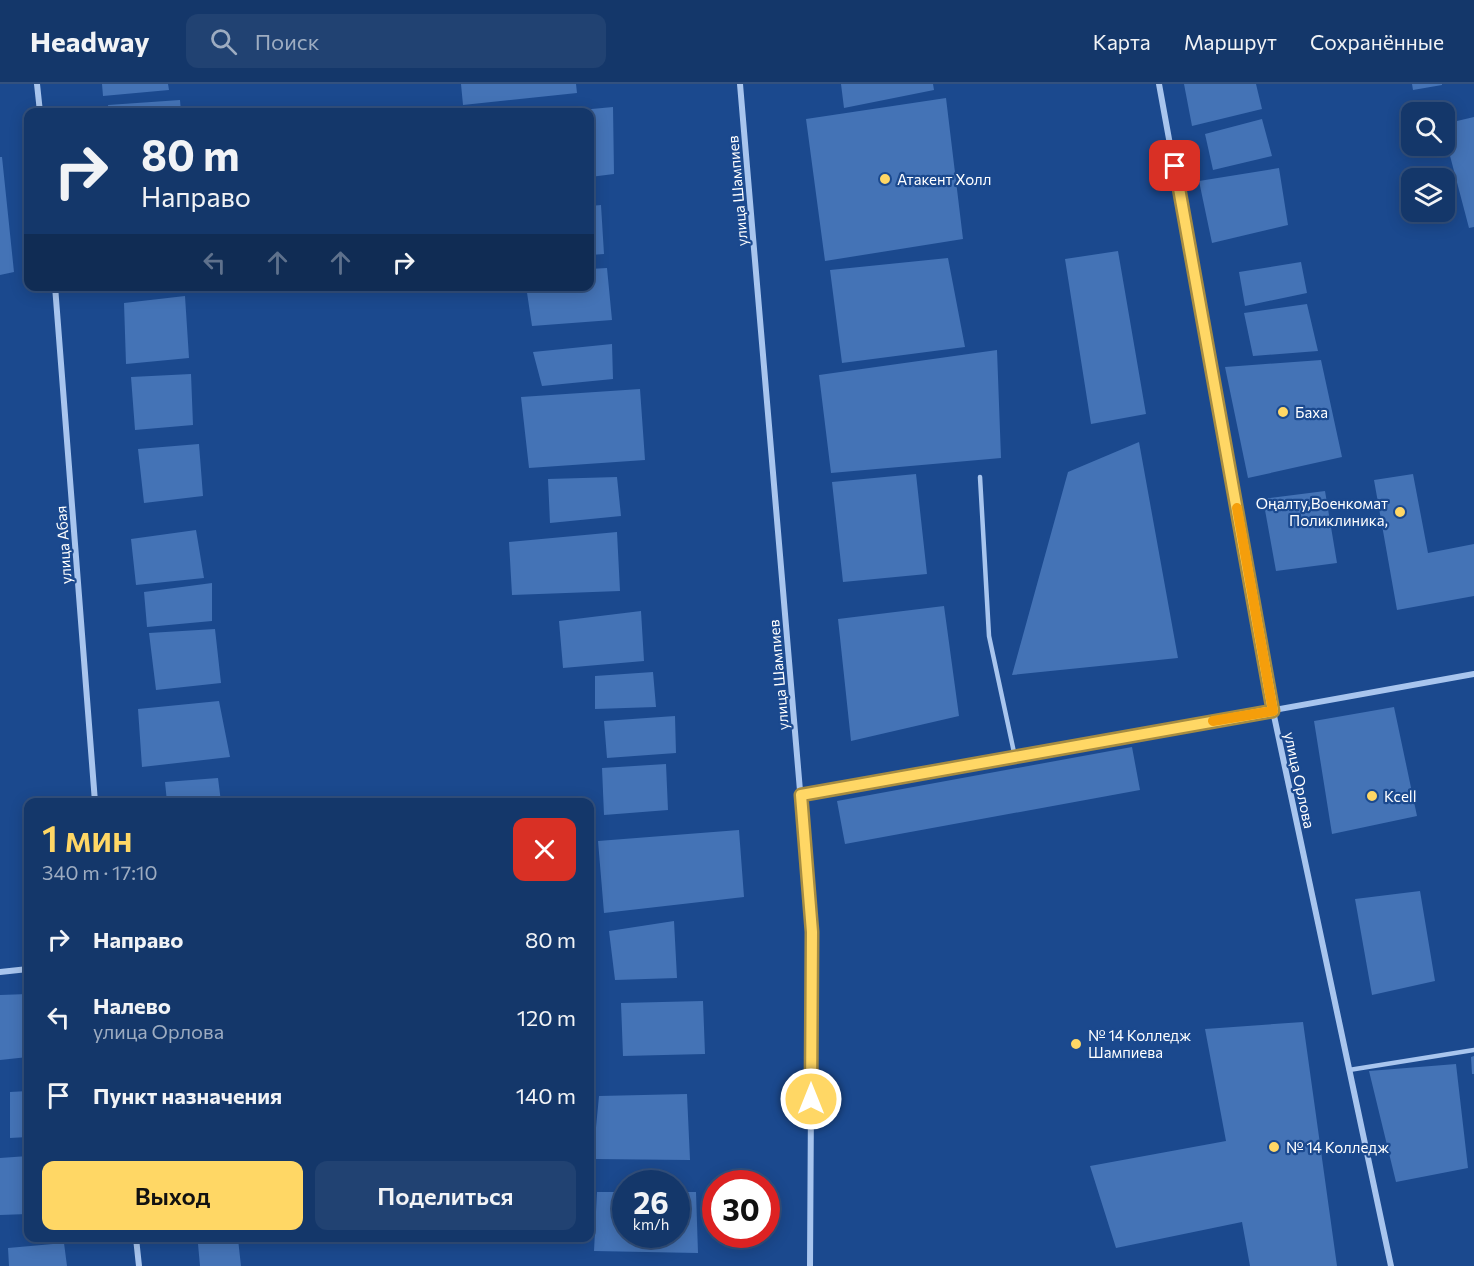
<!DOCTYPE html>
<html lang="ru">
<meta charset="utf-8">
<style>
body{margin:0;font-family:Commissioner,sans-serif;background:#214272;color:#f1f3f6;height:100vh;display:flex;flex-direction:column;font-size:22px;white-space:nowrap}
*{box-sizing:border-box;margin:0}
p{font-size:20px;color:#9dacc1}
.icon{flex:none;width:33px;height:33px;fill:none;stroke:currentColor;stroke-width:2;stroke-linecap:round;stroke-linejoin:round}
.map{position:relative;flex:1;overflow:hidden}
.drawer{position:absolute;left:24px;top:714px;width:570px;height:444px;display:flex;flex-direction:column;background:#14376a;border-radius:12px;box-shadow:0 3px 15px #0003,0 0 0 2px #33517e}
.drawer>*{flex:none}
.hud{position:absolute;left:24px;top:24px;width:570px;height:183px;border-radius:12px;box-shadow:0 3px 15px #0003,0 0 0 2px #33517e;background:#14376a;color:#f1f3f6;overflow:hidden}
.buttons{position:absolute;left:1401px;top:18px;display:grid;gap:12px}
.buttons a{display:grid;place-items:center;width:54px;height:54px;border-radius:12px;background:#14376a;box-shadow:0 3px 15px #0003,0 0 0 2px #33517e;font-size:30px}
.speed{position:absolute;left:612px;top:1086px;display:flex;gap:12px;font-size:30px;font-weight:700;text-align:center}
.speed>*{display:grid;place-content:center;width:78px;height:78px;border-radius:50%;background:#14376a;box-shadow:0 3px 15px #0003,0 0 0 2px #33517e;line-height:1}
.speed small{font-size:15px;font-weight:400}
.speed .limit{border:9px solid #d22;background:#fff;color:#111}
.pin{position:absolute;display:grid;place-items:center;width:51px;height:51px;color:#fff;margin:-26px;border-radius:12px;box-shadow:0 3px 9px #0006}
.me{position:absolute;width:66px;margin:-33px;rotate:0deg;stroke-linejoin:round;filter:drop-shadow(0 0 4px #0008)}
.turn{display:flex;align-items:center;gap:21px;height:126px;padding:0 18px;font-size:27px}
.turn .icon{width:78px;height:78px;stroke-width:2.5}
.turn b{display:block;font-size:42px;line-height:51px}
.lanes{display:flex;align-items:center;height:57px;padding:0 18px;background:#0003;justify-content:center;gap:30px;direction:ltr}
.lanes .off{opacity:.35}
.round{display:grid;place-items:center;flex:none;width:63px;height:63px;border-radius:12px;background:#214272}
.head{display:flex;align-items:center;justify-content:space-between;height:102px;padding:0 18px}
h1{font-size:36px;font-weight:600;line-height:45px;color:#ffd765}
.cta{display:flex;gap:12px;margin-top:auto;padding:12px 18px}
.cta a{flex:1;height:69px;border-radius:12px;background:#ffd765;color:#111;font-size:24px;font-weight:600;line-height:69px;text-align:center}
.cta a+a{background:#214272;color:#f1f3f6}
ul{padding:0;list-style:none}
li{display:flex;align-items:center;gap:18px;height:78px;padding:0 18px}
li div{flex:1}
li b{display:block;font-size:22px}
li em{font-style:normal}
header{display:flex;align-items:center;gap:36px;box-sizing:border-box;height:84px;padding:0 30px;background:#14376a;border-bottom:2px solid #33517e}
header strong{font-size:28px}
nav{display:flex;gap:33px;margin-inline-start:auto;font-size:21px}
.search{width:420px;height:54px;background:#214272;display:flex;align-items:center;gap:15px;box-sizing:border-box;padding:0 21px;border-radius:12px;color:#9dacc1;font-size:22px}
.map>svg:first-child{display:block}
</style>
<header>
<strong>Headway</strong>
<div class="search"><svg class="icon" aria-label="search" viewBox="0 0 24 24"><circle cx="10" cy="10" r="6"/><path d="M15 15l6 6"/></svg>Поиск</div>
<nav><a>Карта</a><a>Маршрут</a><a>Сохранённые</a></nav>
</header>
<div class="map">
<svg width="1474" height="1182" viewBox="0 0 1474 1182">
<rect width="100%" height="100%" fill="#1b498e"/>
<path fill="#4473b6" d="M102,0H168L169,6L103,12Z
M461,0H576L577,9L463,21Z
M841,0H933L934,6L844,24Z
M1184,0H1256L1262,25L1192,42Z
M1412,0H1442V1L1413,6Z
M946,14L963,155L825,177L806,35Z
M180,16L181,28H109L108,21Z
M613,23L614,90L590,93V28H570V27Z
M1474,33V143L1469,144L1444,49V40Z
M1262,35L1272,72L1213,86L1205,50Z
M0,73H2L14,188L0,191Z
M1279,84L1288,141L1212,159L1199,97Z
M601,121L604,170L590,171V122Z
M1118,167L1146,330L1091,340L1065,175Z
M948,174L965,263L842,279L830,186Z
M1301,178L1307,209L1245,222L1239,188Z
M607,184L612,236L532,242L526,202H590V185Z
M185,212L189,274L126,280L124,219Z
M1307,220L1318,267L1253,272L1244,229Z
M612,260L613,295L542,302L533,268Z
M997,266L1001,374L831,389L819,291Z
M1321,276L1342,373L1248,394L1225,283Z
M191,290L193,341L135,346L131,293Z
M640,305L645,376L529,384L521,313Z
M1139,358L1178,574L1012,591L1068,388Z
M199,360L203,412L144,419L138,365Z
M916,390L927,490L843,498L832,398Z
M1413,390L1428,469L1474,460V512L1397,526L1374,396Z
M617,393L621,432L550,439L548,395Z
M1325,407L1337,479L1276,487L1263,415Z
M196,446L204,494L136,501L131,455Z
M617,448L620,507L512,511L509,458Z
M212,499V537L147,543L144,508Z
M944,522L959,632L851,657L838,535Z
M641,527L644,577L563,584L559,537Z
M215,545L221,599L156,606L149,549Z
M653,588L656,623L595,625V592Z
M219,617L230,673L142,683L138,625Z
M1394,623L1417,732L1332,750L1314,637Z
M675,632L676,669L607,674L604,637Z
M1132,663L1140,706L845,760L837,717Z
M666,680L668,726L604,731L602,684Z
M218,694L221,718H167L165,698Z
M739,746L744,813L604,829L598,757Z
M1420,807L1435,897L1372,911L1355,815Z
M674,837L677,894L615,896L609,847Z
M28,910V973L0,976V911Z
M703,917L705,970L623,972L621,919Z
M1303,938L1337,1182H1250L1242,1138L1116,1164L1090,1082L1226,1057L1205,945Z
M1474,972V990H1472L1471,973Z
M1456,980L1468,1084L1396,1098L1369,987Z
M28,1007V1053L10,1054V1008Z
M687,1010L690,1076L593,1075L599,1012Z
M28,1072V1130L0,1131V1074Z
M597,1108H626V1150H676V1108H696L698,1169L594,1167Z
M238,1155L241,1182H200L198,1160Z
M64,1159L67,1182H9L8,1164Z"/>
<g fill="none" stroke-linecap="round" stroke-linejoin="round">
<path stroke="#a8c5ee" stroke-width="4.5" d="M980,393L989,552L1015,673
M1349,986L1474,966"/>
<path stroke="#a8c5ee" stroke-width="6" d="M37,0L40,28
M740,0L812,848L810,1182
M1159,0L1273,627L1391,1182
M55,202L95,718
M801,711L1474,590
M0,888L28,885
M136,1154L139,1182"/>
</g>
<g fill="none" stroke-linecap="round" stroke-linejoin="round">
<defs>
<path id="route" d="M811,1015L812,848L801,711L1273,627L1175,82"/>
</defs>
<use href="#route" stroke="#a68c42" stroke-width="15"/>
<use href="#route" stroke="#ffd765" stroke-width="10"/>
<path stroke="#f59e0b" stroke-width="10" d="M1213,637L1273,627L1237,424"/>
</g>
<g fill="#ffd765" stroke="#1b498e" stroke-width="2">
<circle cx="885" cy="95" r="6"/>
<circle cx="1283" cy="328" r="6"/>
<circle cx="1400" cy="428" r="6"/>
<circle cx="1372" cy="712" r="6"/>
<circle cx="1076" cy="960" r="6"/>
<circle cx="1274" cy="1063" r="6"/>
</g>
<g text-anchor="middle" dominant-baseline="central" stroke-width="4.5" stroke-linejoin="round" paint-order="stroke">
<g font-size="15" fill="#fff" stroke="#1b498e" text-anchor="start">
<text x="897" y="95">Атакент Холл</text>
<text x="1295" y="328">Баха</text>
<text x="1388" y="419" text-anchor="end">Оңалту,Военкомат<tspan x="1388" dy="17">Поликлиника,</tspan></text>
<text x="1384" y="712">Kcell</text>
<text x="1088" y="951">№ 14 Колледж<tspan x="1088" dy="17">Шампиева</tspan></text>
<text x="1286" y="1063">№ 14 Колледж</text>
</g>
<g font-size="15" fill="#fff" stroke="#1b498e">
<text transform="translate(737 107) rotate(-95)">улица Шампиев</text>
<text transform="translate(63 461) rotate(-94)">улица Абая</text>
<text transform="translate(778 591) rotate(-95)">улица Шампиев</text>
<text transform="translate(1300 696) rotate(78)">улица Орлова</text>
</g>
</g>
</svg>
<div class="buttons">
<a><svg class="icon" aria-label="search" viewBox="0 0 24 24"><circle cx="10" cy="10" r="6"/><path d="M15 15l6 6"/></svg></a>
<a><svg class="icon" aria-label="layers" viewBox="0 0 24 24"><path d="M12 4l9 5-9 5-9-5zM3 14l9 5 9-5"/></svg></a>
</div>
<div class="speed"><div>26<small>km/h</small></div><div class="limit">30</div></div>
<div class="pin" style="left:1175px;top:82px;background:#d93025"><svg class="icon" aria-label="arrive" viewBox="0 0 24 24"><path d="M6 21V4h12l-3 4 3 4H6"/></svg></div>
<svg class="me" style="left:811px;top:1015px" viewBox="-20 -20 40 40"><circle r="17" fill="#ffd765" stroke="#fff" stroke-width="3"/><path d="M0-11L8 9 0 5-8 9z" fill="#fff"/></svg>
<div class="hud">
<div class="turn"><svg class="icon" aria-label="right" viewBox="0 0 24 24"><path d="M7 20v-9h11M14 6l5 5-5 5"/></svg><div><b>80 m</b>Направо</div></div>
<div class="lanes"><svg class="icon off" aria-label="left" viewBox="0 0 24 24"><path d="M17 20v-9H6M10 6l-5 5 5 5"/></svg><svg class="icon off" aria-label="ahead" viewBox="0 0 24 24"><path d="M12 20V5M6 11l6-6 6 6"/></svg><svg class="icon off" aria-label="ahead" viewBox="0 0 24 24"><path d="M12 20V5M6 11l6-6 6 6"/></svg><svg class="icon" aria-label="right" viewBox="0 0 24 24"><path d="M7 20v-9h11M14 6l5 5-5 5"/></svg></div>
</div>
<section class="drawer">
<div class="head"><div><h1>1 мин</h1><p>340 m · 17:10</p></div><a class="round" style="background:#d93025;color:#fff"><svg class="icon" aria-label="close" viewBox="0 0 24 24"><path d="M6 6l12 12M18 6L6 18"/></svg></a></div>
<ul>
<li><svg class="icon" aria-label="right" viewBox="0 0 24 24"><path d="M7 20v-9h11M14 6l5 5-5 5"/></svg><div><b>Направо</b></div><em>80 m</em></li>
<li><svg class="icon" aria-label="left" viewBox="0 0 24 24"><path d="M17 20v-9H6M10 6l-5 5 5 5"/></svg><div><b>Налево</b><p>улица Орлова</p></div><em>120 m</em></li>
<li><svg class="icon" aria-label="arrive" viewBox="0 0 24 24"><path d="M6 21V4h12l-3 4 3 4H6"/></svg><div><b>Пункт назначения</b></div><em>140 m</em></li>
</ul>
<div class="cta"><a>Выход</a><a>Поделиться</a></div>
</section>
</div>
